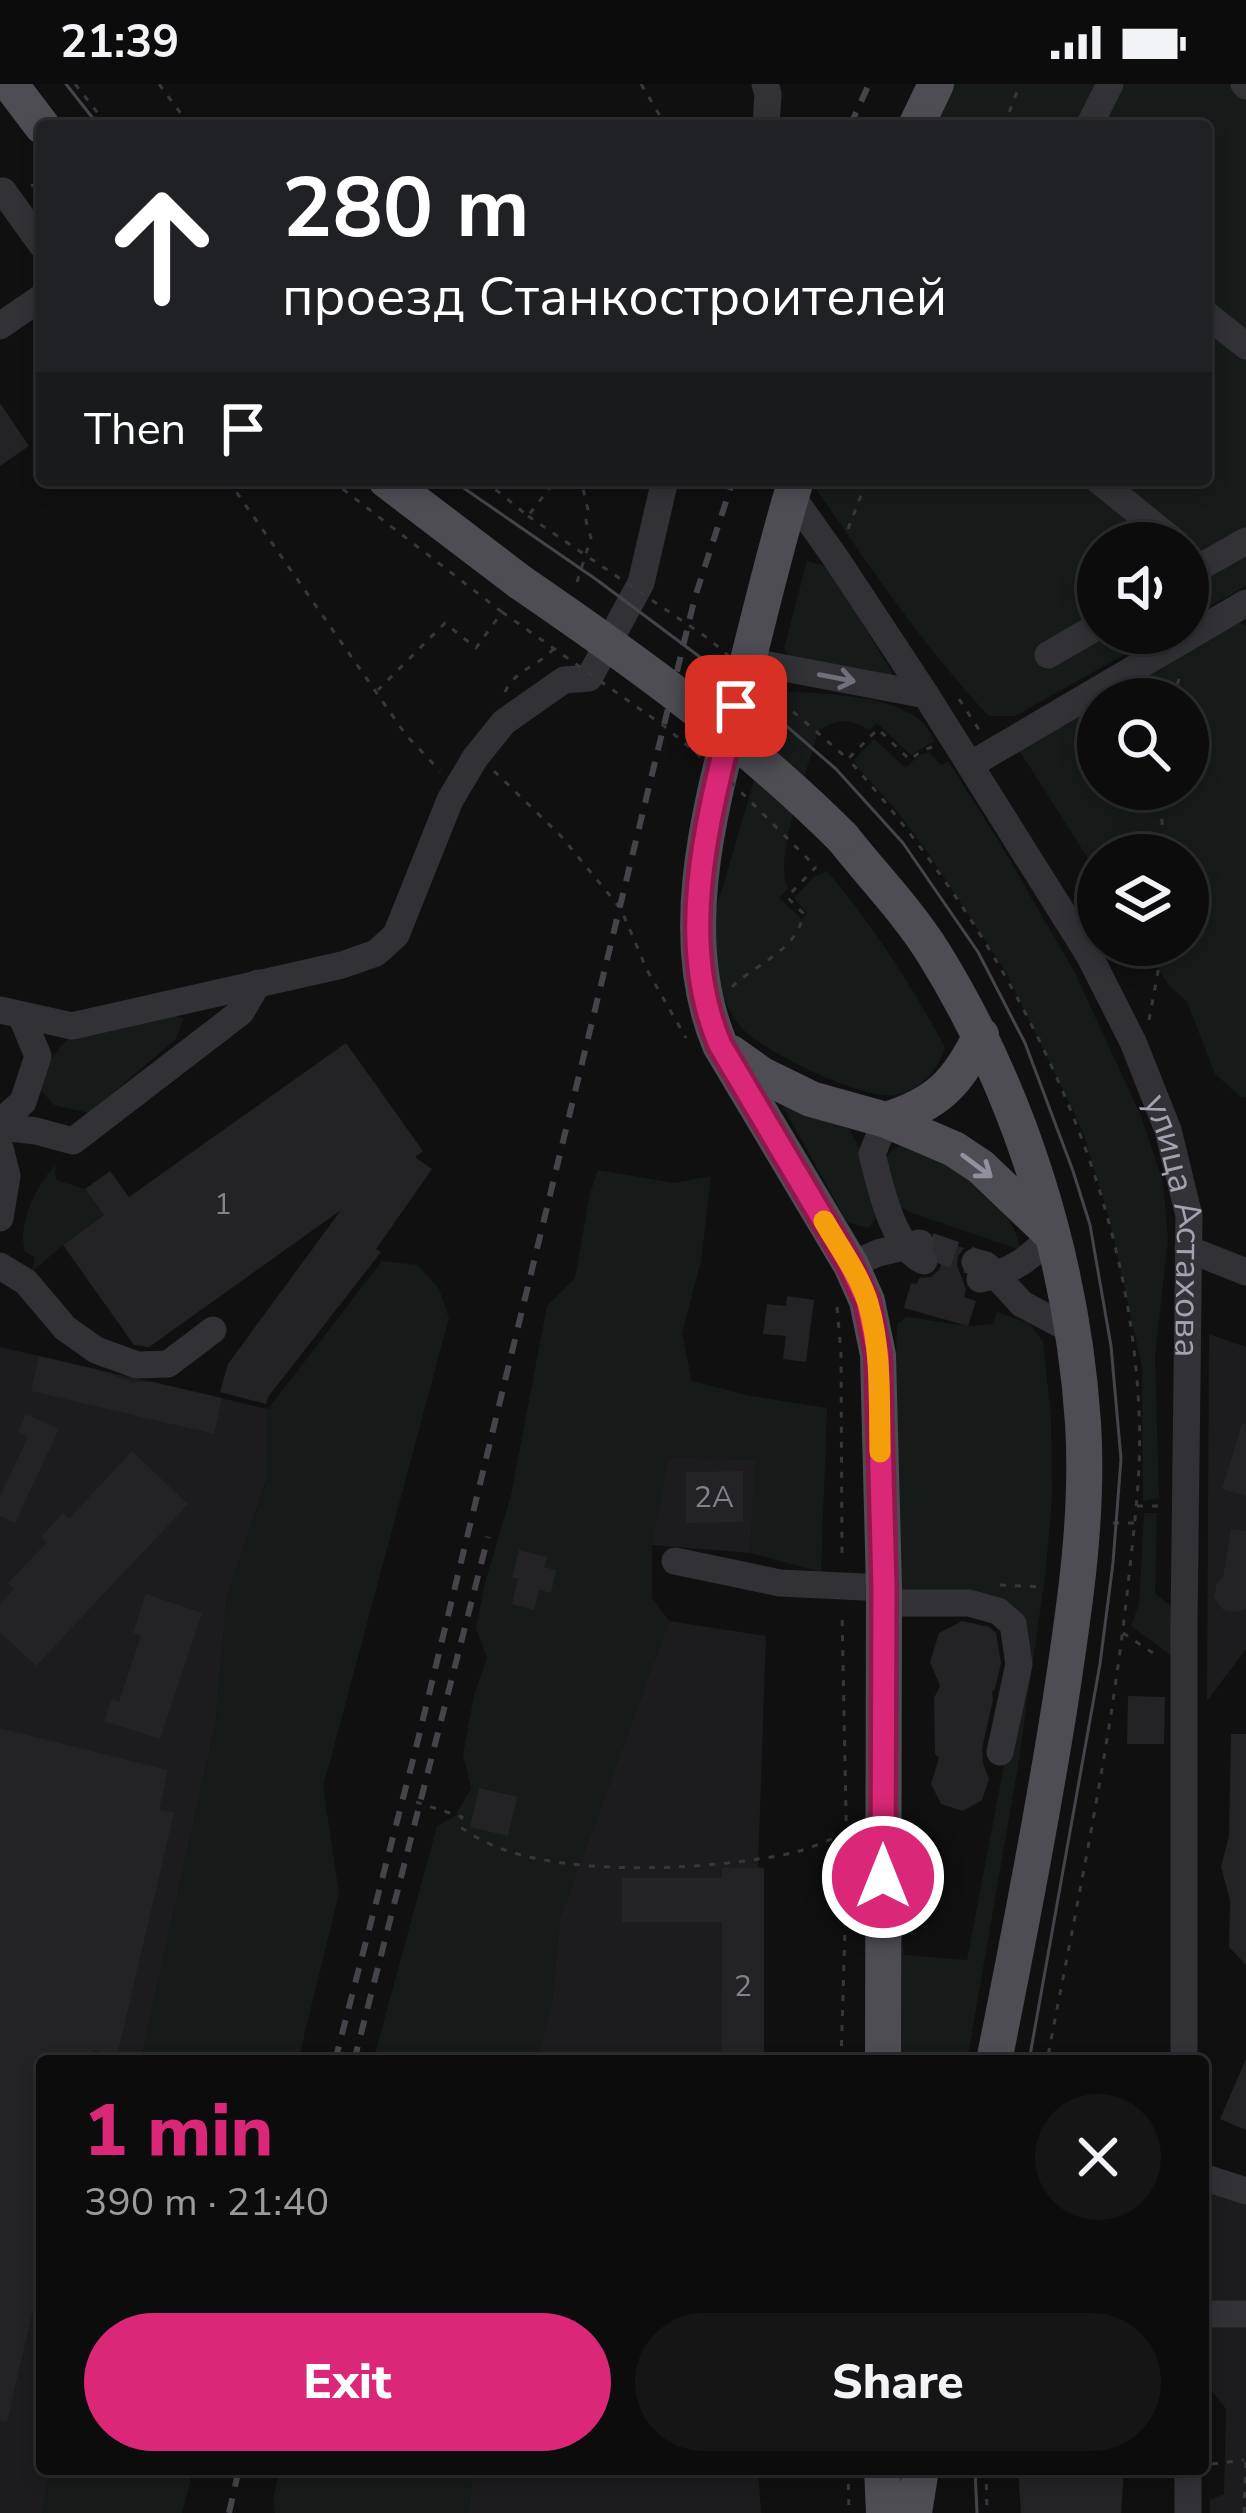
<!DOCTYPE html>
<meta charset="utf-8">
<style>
body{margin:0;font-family:"Nunito Sans",sans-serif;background:#151516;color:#f1f3f6;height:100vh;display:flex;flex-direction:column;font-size:45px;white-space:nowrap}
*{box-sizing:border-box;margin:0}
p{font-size:39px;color:#9a9b9d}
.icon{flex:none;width:66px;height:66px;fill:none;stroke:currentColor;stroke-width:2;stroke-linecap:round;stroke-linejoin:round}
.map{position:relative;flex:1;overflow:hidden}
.details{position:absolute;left:36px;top:1971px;width:1173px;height:420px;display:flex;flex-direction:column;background:#0c0c0d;border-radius:12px;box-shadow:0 6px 18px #0003,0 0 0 3px #2c2c2e}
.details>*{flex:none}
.banner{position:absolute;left:36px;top:36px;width:1176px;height:366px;border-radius:12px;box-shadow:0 6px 18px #0003,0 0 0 3px #2c2c2e;background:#202124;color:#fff;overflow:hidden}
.fabs{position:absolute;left:1077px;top:438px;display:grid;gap:24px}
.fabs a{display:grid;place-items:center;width:132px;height:132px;border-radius:50%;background:#0c0c0d;box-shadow:0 6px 18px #0003,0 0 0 3px #2c2c2e;font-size:60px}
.pin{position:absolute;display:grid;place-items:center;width:102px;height:102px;color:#fff;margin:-51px;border-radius:24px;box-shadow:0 6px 18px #0006}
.me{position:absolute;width:132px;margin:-66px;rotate:0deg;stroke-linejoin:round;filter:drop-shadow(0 0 9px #0008)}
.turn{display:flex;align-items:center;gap:42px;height:252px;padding:0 48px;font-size:54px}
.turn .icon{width:156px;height:156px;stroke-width:2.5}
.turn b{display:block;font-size:84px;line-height:102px}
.then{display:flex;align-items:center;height:114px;padding:0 48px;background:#0003;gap:24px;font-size:45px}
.round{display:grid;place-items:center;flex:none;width:126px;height:126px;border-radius:63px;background:#151516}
.headline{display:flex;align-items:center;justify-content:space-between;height:204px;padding:0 48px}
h1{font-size:72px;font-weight:800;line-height:90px;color:#db2777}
.button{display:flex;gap:24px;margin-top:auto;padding:24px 48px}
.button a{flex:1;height:138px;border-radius:72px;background:#db2777;color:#fff;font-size:48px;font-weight:800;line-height:138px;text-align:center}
.button a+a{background:#151516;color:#f1f3f6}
.status{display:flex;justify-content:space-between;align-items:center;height:84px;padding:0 60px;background:#0c0c0d;direction:ltr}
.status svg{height:33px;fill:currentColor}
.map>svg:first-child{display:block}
</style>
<div class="status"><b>21:39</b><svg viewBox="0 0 49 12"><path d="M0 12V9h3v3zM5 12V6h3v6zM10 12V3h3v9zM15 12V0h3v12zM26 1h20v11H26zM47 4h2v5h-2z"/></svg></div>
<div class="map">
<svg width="1246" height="2429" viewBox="0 0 1246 2429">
<rect width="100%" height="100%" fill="#101011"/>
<path fill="#1c1c1e" d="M1209,1250L1246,1263V1565L1207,1617Z
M0,1263L268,1325L267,1395L227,1513L216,1637L141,1977H42V2385H51L42,2429H0Z
M668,1373L756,1376L750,1469L652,1461Z
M669,1537L766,1552L758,1783L764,1784V1977H537L552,1915L560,1834Z
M1205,2103L1246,2119V2429H1210V2416L1224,2410L1226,2325L1212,2307Z
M474,2385H758L761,2429H468Z"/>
<path fill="#161b19" d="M951,0H1246V502L1188,535V459H1098V549H1163L1015,632H989C921,560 866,477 810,396H1206V42H930Z
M807,477L829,483L892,589L890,595L791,578L784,564Z
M1240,538L1246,542V1013H1241L1215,990L1187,918L1168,900L1143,861H1188V771H1098V790L1019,666L1098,619V705H1188V615H1104Z
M782,607C821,610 896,610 924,640C928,645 931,651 935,657L911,671L877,639L870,646C847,635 842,633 819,646C809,680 772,777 788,804L779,814L802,835L807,829L794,814L815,792L827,787C875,844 909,898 945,963C938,986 921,1007 895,1011C863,1016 769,970 745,947C731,934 720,910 716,891C713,878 710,858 711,845C712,828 722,809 726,792C744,730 762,669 782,607Z
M874,655L906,684L918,672L929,668L941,681L948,677L1001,761L1075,889L1141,1032L1163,1098L1168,1155L1155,1272L1159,1414L1143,1417L1142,1283L1110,1138L1083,1048L1006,888L926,766L895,725L856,681L855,675Z
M160,929L184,934L176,955L89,1029L54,1021L37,1002C46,981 63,953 85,944C107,935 136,933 160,929Z
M782,1021L849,1045C862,1070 896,1121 868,1144L847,1138Z
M907,1058H924C955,1084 1017,1124 1020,1166L918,1131C887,1118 886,1113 880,1081L892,1066Z
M55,1081L56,1096L85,1105L104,1131L63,1161L31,1189L35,1173L25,1168C17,1140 36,1102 55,1081Z
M598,1086L674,1099L711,1092L701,1177L682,1250L692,1297L751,1312L827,1324L821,1488L750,1469L755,1376L668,1374L652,1461V1514L669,1537L560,1834L552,1915L537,1977H373L437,1742L455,1732L471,1704L463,1671L474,1611L487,1574L476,1544L485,1499L511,1411L547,1222L575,1194L590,1109Z
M382,1177L418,1181L439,1205L449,1234L323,1703L339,1809L298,1977H141L216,1637L227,1513L267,1396L268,1325Z
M997,1228L1029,1239L1043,1258L1051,1333L1052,1414L1046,1485L1018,1682L967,1977H894V1738L904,1871L967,1876L1027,1560L1022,1541L898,1507L895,1315L897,1240L907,1233L968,1242L993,1240Z
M1144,1429H1157L1155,1509L1175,1525L1173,1573L1131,1542L1139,1520Z
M51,2385H193L182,2429H42Z
M280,2385H474L468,2429H275L273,2415Z"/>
<path fill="#232325" d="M0,319L29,362L0,382Z
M346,959L423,1067L415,1073L432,1085L376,1165L381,1168L268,1313L266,1320L220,1308L228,1280L341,1126L149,1263L134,1261L63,1161L104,1131L85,1105L110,1087L129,1113Z
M938,1156L964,1164L958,1172L957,1181L966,1206L964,1213L976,1217L968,1242L904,1224L911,1199L917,1200L919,1194L931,1193L940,1185L942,1176L937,1165Z
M787,1212L814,1216L806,1278L783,1275L786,1252L763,1250L767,1220L786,1222Z
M39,1272L95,1285L132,1298H153L222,1314L214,1350L31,1307Z
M26,1330L59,1345L15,1439L0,1432V1412L28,1353L18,1348Z
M1242,1340H1246V1412L1222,1405Z
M132,1367L188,1420L36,1582L0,1548V1520L14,1505L8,1499L46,1459L41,1453L63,1429L69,1435Z
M743,1387V1438L686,1439V1388Z
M1231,1445L1246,1447V1525L1236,1528L1222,1525L1214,1513L1217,1499L1223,1494Z
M519,1466L547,1473L544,1483L556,1486L551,1509L539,1506L534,1526L512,1520L518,1495L512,1493Z
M146,1510L202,1529L160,1655L104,1637L112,1615L119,1618L141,1552L133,1549Z
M962,1537L989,1543L996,1549L1001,1579L995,1605L992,1608L993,1616L982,1664L983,1679L989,1695L982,1716L963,1727L941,1720L931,1700L939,1674L935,1670L934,1614L940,1602L930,1578L939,1549Z
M1128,1612L1165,1613L1164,1660H1127Z
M0,1644L168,1686L159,1726L174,1729L117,1972L94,1966L91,1977H42V2187L7,2338L0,2337Z
M1231,1650H1246V1881L1229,1863L1230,1816L1221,1783L1229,1752Z
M479,1704L517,1713L508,1752L470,1743Z
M722,1784H764V1977H721L722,1838H622V1794H722Z
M1246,1975V2046L1220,2035Z
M1018,2385H1124L1121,2429H1021Z"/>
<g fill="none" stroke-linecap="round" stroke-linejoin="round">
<path stroke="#2d2d31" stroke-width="27" stroke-dasharray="27 14" stroke-linecap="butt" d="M929,1162L975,1178"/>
<path stroke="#37373d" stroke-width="3" stroke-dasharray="6 9" stroke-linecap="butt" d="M75,0L108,42
M159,0L190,42
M641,0L666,42
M1004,42L1020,0
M31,102L38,100L42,103
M228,396L406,651L440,687
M331,396L502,528L476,564L445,539L378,606
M484,396L528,432L556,396
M848,445L867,396
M577,498L591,454L586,437L588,426L581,396
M505,608C516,583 547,580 557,559
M959,615L980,647
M1173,615L1181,588
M932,663L921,667L910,676L878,645L848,675C1007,853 1129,1086 1139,1328C1142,1385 1134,1444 1128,1501C1111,1661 1077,1819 1047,1977
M494,687L561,752L621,825L647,886L686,954
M1160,705L1164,771
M732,903C756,879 799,866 803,829L787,813L816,783
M1149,936L1163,861
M837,1223L841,1269L842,1477
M1137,1422H1164
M1113,1439H1134
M1000,1501L1044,1503
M1123,1549L1159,1573
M416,1718L462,1733L460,1743C470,1749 481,1757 492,1761C568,1794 712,1786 792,1769C810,1765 827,1756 844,1750
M841,1977L847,1779L842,1529
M1203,2149L1205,2207
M1205,2253L1207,2369
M1212,2380L1244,2376
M848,2385L849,2429
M986,2385L987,2429
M1244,2429L1246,2376"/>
<g stroke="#323136" stroke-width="27">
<path d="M765,0L768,10L766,42"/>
<path d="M1244,0L1246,2"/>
<path d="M1089,42L1110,0"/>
<path d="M3,107L42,161"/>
<path d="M1206,230L1246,262"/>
<path d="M0,242L42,213"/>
<path d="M1098,396L1176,459"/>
<path id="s1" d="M791,411L835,473L926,611L1089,871L1133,958L1168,1046L1189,1132L1184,1540V1977"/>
<path d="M1188,490L1246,457"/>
<path d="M1048,571L1098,542"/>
<path d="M748,577L926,611"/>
<path d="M970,681L1246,519"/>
<path d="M0,926L72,942L342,881L376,869L396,851L450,716L475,674L504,638L564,596L589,594L641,499L665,396"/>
<path d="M886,1036L872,1070C880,1101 893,1165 924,1177"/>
<path d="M0,1038L23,1018L38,972L21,931"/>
<path d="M0,1043L36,1047L73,1057L241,928L258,899"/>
<path d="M0,1064L7,1092L0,1134"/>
<path d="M1188,1165L1246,1188"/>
<path d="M975,1178L986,1181L1022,1220L1073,1247"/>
<path d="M851,1181L878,1169L920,1159"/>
<path d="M0,1182L26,1198L65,1244L96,1266L137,1281L168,1280L213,1246"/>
<path d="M980,1195C1011,1188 1032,1174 1052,1150"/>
<path d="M675,1477L780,1499L884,1504"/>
<path d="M883,1519H969L998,1527L1013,1540L1019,1580L1000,1668"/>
<path d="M1203,2093L1246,2107"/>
<path d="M1211,2230H1246"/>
<path d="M1188,2385V2429"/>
</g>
<path stroke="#4e4d54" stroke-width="36" d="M10,0L42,42
M916,42L936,0
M386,396L520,498
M796,396C776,461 761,526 744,592C715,708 671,845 720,961L851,1181L867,1217L878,1271L884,1504L883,1977
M843,754C872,791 908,828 933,868C1020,1008 1072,1175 1083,1339C1089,1432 1074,1528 1060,1620C1041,1739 1018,1858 994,1977
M731,969L762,991L811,1015L886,1036L954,1065L981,1083L1049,1148
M886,1036C937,1020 958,999 981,951
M882,2385L884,2429
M914,2429L921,2385"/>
<path stroke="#45444b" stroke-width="3" d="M66,0L99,42
M452,396L597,496L752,612L836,685L903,759L978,868L1025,959L1073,1087L1090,1141L1111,1262L1121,1375L1113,1479L1100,1580L1029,1977
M975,2385L977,2429"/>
<path stroke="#45444b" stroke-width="6" stroke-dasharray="15 12" stroke-linecap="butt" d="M850,42L869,0
M335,1977L415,1668L695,513L733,396
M354,1977L488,1453
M229,2429L239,2385"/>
<path stroke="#37373d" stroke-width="3" stroke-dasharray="6 9" stroke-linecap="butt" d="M528,432L709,555L848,675
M502,528L664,642L731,698L816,783"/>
<path stroke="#4e4d54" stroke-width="36" d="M520,498C634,576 745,656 843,754"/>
</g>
<defs><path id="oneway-shaft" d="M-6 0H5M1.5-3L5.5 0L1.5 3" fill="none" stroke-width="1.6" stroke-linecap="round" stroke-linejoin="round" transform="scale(3)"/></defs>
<use stroke="#706f7a" href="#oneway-shaft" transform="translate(837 594) rotate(11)"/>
<use stroke="#91919e" href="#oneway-shaft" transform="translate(977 1082) rotate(37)"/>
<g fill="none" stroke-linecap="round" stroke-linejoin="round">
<defs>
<path id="route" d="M736,622C709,730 674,854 720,961L850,1181L867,1217L878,1271L884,1504L883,1793"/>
</defs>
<use href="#route" stroke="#8e194d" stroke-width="30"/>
<use href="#route" stroke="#db2777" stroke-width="21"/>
<path stroke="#f59e0b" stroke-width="21" d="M824,1137C839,1163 859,1190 868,1219C882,1267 879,1319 880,1368"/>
</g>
<g text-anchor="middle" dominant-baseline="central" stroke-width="12" stroke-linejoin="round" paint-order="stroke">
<g font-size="30" fill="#82828d">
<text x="223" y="1120">1</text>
<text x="714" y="1413">2А</text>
<text x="743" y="1902">2</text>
</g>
<g font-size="36" fill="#a2a2b1" stroke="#0b0b0c">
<text stroke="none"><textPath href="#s1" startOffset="837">улица Астахова</textPath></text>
</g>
</g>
</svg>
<div class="fabs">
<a><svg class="icon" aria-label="sound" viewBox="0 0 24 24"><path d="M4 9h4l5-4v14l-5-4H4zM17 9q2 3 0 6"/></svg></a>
<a><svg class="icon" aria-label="search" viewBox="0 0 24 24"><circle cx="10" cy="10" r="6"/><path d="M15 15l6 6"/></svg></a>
<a><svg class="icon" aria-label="layers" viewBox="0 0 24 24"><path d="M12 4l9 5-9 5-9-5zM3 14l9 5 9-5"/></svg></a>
</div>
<div class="pin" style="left:736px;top:622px;background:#d93025"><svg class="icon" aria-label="arrive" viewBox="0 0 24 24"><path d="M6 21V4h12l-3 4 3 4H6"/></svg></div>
<svg class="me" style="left:883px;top:1793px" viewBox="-20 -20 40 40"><circle r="17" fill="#db2777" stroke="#fff" stroke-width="3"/><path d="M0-11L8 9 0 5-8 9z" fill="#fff"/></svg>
<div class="banner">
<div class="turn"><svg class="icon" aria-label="ahead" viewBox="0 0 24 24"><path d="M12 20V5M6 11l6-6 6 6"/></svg><div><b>280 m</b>проезд Станкостроителей</div></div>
<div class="then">Then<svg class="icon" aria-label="arrive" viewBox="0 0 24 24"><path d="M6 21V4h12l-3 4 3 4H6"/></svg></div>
</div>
<section class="details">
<div class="headline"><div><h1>1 min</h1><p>390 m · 21:40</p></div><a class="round"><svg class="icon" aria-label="close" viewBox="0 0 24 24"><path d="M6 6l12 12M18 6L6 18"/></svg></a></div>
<div class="button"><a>Exit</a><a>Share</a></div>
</section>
</div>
